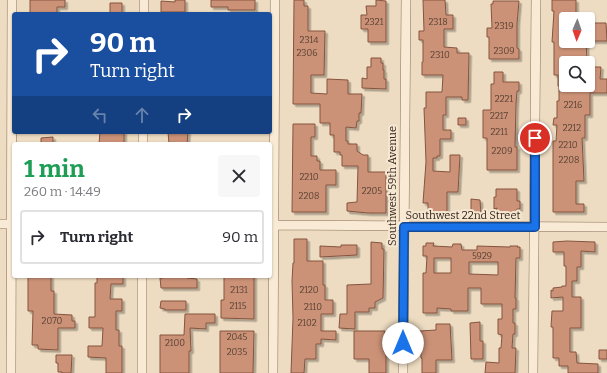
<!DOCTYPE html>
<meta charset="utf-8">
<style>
body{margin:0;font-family:Bitter,serif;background:#f7f7f7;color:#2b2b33;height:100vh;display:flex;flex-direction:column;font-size:15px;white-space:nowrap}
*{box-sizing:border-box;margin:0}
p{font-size:13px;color:#7c7c81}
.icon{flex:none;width:22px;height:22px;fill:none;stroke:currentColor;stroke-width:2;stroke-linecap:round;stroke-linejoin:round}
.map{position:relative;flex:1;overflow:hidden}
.details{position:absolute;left:12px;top:142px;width:260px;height:136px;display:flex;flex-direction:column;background:#fff;border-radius:4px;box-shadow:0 1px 3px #0004}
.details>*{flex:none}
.hud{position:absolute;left:12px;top:12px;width:260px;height:122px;border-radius:4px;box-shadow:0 1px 3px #0004;background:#1a4fa0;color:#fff;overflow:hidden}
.needle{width:26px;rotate:182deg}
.buttons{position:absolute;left:559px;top:12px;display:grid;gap:8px}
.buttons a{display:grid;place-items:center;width:36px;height:36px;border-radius:4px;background:#fff;box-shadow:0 1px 3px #0004;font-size:20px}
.pin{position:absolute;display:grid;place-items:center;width:34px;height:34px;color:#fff;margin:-17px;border:2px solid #fff;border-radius:50%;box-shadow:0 1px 4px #0007}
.me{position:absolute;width:44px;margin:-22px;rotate:0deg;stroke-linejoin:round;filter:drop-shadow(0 0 3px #0008)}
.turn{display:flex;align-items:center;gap:14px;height:84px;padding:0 12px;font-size:18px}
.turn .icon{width:52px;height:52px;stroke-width:2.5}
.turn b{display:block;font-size:28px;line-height:34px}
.lanes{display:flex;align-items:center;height:38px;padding:0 12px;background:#0003;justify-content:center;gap:20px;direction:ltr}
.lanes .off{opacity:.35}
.round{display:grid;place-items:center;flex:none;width:42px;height:42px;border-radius:4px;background:#f7f7f7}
.headline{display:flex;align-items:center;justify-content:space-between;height:68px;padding:0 12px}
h1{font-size:24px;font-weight:700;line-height:30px;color:#1e9e55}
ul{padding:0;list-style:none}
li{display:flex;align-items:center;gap:12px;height:54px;margin:0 8px 6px;padding:0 4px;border:2px solid #e1e1e2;border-radius:4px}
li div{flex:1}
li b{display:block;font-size:15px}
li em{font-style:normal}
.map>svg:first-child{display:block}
</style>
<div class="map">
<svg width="607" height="373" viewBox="0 0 607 373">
<defs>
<filter id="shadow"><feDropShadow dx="2.5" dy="2.5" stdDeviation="0" flood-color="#0004"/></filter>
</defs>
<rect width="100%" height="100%" fill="#eddcc1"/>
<path fill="#cb9277" stroke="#85543f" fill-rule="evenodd" filter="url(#shadow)" d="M30,0H65V7H57V14H30Z
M175,0H185V12H161V1L175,2Z
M211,0H255V10H228V7H211Z
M294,0H304V6H308V31H325L324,75H311V93L327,94V79L348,80V94H362L361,113H359V121H357L356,128L346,127V141H348V144H357V151L363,155H368V172H386V213H368L347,211V203L357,202L358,166H342V155H340V152H334V135H330V123H320V104H293Z
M376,0L386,1V42H368V29H361V15H367L366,6H376Z
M423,0H445L446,15H453V29H444V47L457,48V53H469L468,100H462V97H446V115H443V130H451V139H440V156H437V158H433V171L450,172V155H460L458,192H447V213H428V203H423L426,162L424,108H426V92H442L443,75H422V62H423V40H419V31H424Z
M552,0H576V19H566V41H586L587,60L566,61V85H588V67H601L600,79H607V93H590V115H585V138H582L584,181H576V204H584V212H553V141H556L557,125H553L554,118H557V101H559V86H558V75H554V42H552L554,11H552Z
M493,1H519L517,24V48L519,49V59H489V37H487V28H492L491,4H493Z
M110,3H122V14H110Z
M588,23H606L607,41H588Z
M371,58H381V63H383V70H384V79H386V89L362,88V78L367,79V67H371Z
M494,72H503V82H519V91H517L516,104L515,147H517V170H487V138H483V110H491V84H494Z
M458,118H466V125H458Z
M293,124H315V137H311V156H317V161H320V170H336V185H326V212H292Z
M100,132H124V144H99Z
M168,132H188L187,144H169Z
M53,137V144H41V138Z
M496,189H517V201H520V209H517V213H496L497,208L494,209V197H496Z
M471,199L480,200L481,215H471Z
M294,239H307V261H323V285H325V300H333V314H321V331H336V340L321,339V344H316V359H305L304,373H291L293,318L292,281L293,263H294Z
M567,241L595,242V252L581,251V267H577V281H572V297H581V328H570V352H576L577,363L598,364V373H568V366H559V358H553V327H551L552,311H563V297L551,298V290L553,291V288L562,287V286H566V266H564V252H553V242Z
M371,242L382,243V249H384L383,298L375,302V308H369V312H355V329L339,328L340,314H347V285L371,284Z
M426,243H434L433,246L452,247L453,244H461L462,250H477V246L510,247V246H518L517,247H520V258H516L515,298H516V309H513V323H515V334H513L512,348H516L515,373H485L486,362L499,363V348H501L502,335L498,334V319H502V304H481V288H468V311H451V309L437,308V313H423V273H426L427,256H423V246H426ZM434,258H451V273H434ZM469,262H498V275L469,274Z
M341,245H357V255L320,257V246L341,247Z
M28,276H51V291H54V314L72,315V321H75V328H58V350L38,349V345H32L33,311H28Z
M97,276H123V284H111L110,299H122V311H116V330H119V346H122V373H106V358L88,357V346H102L103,328H89V317H95V283H97Z
M163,276H187V278L197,279V288H161L160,278H163Z
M224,276H254V319L221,318V300H224Z
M161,301H186V310H165V309L160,308Z
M185,314H215V323H206V329L190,328L191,351H189V373H160V335H184Z
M480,322V341H483V359H471L470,323Z
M436,324H450L452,360H436V373H422V358H421L420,331L436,330Z
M220,331H254L253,373H220Z
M354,331H385L384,352H386V373H369V359H354Z
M599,350H607V359H599Z
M56,355H72L71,373H62V372H58V363H56Z"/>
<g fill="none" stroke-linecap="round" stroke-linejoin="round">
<defs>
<path id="street" d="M144,14V0
M143,144V132
M0,224H14
M270,225L607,227
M11,373L12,0
M142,373V276
M273,373L275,0
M403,373L406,0
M533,373L536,0"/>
</defs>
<use href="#street" stroke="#876d59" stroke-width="10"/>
<use href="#street" stroke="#f8ead4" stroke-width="9"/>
</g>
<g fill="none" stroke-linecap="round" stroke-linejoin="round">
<defs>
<path id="route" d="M403,343L404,227H535V138"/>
</defs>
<use href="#route" stroke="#114b97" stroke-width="10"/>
<use href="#route" stroke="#1a73e8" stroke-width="7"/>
</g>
<g text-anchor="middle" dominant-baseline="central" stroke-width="4" stroke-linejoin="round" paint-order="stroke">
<g font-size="9" fill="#5b4234">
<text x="374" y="22">2321</text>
<text x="438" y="22">2318</text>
<text x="504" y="26">2319</text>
<text x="309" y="40">2314</text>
<text x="504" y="51">2309</text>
<text x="307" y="53">2306</text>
<text x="440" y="55">2310</text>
<text x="504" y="99">2221</text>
<text x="573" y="105">2216</text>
<text x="499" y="116">2217</text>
<text x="572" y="128">2212</text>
<text x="499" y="132">2211</text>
<text x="568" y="145">2210</text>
<text x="502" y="151">2209</text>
<text x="569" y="160">2208</text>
<text x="309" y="177">2210</text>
<text x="372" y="191">2205</text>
<text x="309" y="196">2208</text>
<text x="482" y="256">5929</text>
<text x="239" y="290">2131</text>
<text x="309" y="290">2120</text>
<text x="238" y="306">2115</text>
<text x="313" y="307">2110</text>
<text x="52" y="321">2070</text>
<text x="307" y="323">2102</text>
<text x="237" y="337">2045</text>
<text x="175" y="343">2100</text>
<text x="237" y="352">2035</text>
</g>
<g font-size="11" fill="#36271d" stroke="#f5e7d1">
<text transform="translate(392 186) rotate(-90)">Southwest 59th Avenue</text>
<text x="463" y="215">Southwest 22nd Street</text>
</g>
</g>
</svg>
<div class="buttons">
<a><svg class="needle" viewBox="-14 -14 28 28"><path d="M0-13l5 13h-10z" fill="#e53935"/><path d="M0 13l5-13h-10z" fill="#7c7c81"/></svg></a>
<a><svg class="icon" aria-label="search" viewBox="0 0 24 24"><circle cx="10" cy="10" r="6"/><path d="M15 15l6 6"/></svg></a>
</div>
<div class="pin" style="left:535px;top:138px;background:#d93025"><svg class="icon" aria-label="arrive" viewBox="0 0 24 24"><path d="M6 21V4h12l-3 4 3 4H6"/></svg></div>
<svg class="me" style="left:403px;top:343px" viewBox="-20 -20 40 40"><circle r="19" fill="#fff"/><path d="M0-13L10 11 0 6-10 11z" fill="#1a73e8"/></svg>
<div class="hud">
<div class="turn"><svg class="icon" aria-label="right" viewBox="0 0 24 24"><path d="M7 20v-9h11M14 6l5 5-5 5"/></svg><div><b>90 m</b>Turn right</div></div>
<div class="lanes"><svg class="icon off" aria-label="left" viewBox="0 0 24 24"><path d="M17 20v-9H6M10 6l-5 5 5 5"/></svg><svg class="icon off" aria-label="ahead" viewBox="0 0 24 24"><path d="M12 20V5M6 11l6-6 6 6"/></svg><svg class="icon" aria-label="right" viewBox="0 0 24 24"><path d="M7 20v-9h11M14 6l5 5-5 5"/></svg></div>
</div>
<section class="details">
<div class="headline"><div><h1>1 min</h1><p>260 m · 14:49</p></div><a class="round"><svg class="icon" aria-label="close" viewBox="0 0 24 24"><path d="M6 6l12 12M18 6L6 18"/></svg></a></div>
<ul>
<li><svg class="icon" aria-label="right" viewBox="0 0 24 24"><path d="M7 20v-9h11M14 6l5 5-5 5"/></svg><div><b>Turn right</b></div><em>90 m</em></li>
</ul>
</section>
</div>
